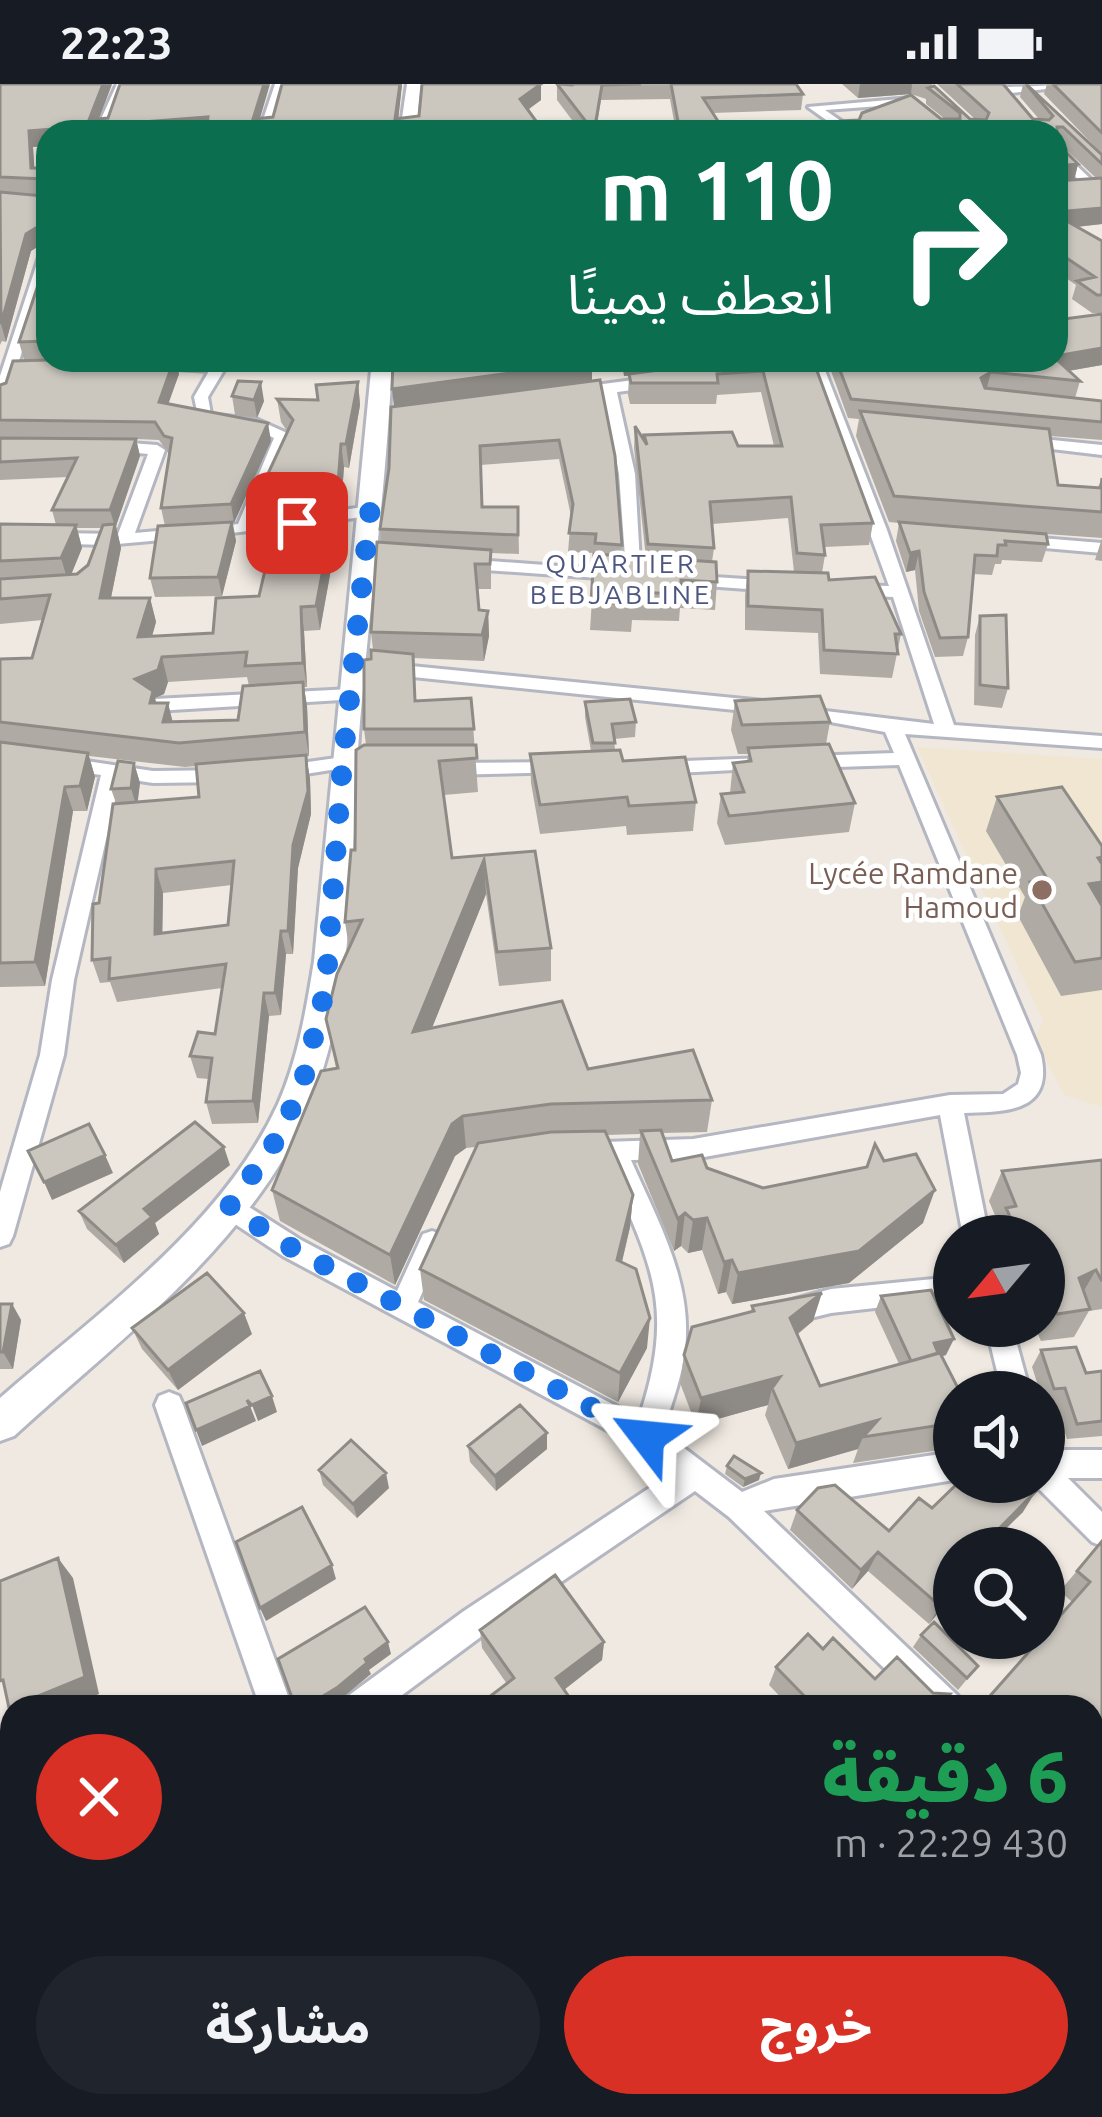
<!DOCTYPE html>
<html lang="ar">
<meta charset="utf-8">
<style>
body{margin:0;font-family:Ubuntu,"Noto Sans Arabic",sans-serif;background:#20242c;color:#f1f3f6;direction:rtl;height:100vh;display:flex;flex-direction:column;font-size:45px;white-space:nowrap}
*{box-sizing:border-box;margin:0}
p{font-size:39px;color:#9ea1a6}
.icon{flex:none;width:66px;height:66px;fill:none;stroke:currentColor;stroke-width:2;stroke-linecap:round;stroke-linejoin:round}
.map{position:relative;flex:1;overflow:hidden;direction:ltr}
.details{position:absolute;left:0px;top:1611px;width:1104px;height:423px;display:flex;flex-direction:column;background:#171b24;border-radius:36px 36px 0 0;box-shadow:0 3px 9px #0004;direction:rtl}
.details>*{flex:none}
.banner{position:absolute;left:36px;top:36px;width:1032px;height:252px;border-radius:36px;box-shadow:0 3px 9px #0004;direction:rtl;background:#0b6e4f;color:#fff;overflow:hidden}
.needle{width:78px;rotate:241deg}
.fabs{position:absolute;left:933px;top:1131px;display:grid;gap:24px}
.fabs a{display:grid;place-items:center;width:132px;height:132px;border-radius:50%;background:#171b24;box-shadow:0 3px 9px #0004;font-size:60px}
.pin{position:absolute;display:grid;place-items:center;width:102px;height:102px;color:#fff;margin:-51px;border-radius:24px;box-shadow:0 6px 18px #0006}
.me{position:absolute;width:132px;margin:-66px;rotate:299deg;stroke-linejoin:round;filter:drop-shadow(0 0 9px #0008)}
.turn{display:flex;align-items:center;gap:42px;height:252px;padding:0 36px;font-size:54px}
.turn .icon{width:156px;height:156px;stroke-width:2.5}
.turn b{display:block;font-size:84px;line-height:102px}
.round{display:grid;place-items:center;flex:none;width:126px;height:126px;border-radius:63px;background:#20242c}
.head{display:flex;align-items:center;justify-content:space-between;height:204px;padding:0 36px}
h1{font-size:72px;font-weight:800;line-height:90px;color:#1e9e55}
.button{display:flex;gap:24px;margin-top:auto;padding:24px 36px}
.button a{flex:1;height:138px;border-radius:72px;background:#d93025;color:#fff;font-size:48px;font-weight:800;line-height:138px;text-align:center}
.button a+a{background:#20242c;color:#f1f3f6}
.status{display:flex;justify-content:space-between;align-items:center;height:84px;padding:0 60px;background:#171b24;direction:ltr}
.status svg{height:33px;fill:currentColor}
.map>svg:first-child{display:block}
</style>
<div class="status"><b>22:23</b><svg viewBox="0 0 49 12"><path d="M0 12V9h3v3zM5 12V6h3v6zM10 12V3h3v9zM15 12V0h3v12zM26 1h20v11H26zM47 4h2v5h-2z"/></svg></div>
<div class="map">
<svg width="1102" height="2033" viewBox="0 0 1102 2033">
<rect width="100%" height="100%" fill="#efe9e1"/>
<path fill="#f0e6d1" d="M917,663L1102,675V1023L1064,1011L1035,954L1043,937Z"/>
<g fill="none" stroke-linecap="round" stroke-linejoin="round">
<defs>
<path id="minor" d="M117,0H127L107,48H95Z
M275,0H285L271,48H259Z
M991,0L1006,3L1089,0L1003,10Z
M911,14L954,48H941L908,20L825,26L857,48H843L808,23Z
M1056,62L1097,101V107H1089L1056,72Z
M48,160V185L7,315L0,319V292L42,164Z
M141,276L224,280L226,283L208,313L211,330L258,336L287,349L290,352L255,438L371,422L379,427L371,432L224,450V442L238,440L274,354L255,345L199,337L194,313L209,287L146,283L141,282Z
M807,276H821L887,446L954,641L1102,652V664L905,650L1041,971C1054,1028 1006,1028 964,1029L989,1152H963L940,1031L693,1075L631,1076C657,1135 693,1198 685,1265C682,1294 671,1321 663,1348L742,1408L774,1395L954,1368V1396L764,1427L958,1612L963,1623H924L729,1433L695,1407L486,1549L386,1623H343L348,1612L464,1527L672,1389L637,1362L283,1172L220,1130L216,1123L220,1116L229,1112L238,1116L301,1156L397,1207L423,1150L432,1147L441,1150L445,1158L418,1218L639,1334C677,1220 650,1180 606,1076L574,1073L571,1066L574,1059L693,1055L950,1011L1003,1010L1018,1000L1021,989L1017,971L899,681L807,684L797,678L807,672L894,669L885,648L792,631V623L934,640L893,513L852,511L843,506L852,501L889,502Z
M609,300L616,304L635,390L641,497L457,484V476L463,475L626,487L619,390L602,304Z
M1023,353L1102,361V371L1018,361L1015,358Z
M104,357L157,361L165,366L135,449L190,444L196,445V453L106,461L0,458V448L118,450L148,370L99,365V359Z
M1015,452L1102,459V469L1009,461V453Z
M684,491L775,497L784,502L775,507L678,500V492Z
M381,579L765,617L774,623L765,629L374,589V581Z
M351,605L358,607V615L155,627L146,621L155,615Z
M0,664L153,687L227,686L237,692L227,698L153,699L120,694L74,896L64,971L13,1152L9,1160L0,1163V1108L40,971L52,896L101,691L0,676Z
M343,673L353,679L350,683L280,694L270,688L280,682Z
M766,674L773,676V684L657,690L647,684L657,678Z
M562,678L572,684L569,688L447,691L437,685L447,679Z
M954,1193V1215L831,1229L790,1239L781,1235L777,1227L781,1219L831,1205Z
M986,1242H1012L1030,1308H1002Z
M169,1308L179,1312L183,1321L292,1623H260L155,1321L159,1312Z
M1044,1366H1102V1394H1068L1102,1428V1462L1092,1458L1034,1400L1044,1398Z
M1092,1747L1102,1751V1791L1092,1787Z"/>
<path id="tertiary" d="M664,292L670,293V301L565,315L557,310L565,305Z"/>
<path id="secondary" d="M407,0H421L416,48H400Z
M372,276H392C387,397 370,517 360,638C348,783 362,942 285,1072C218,1184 108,1266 14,1352L0,1357V1314C98,1228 222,1142 278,1020C298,975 306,926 314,877Z"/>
</defs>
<use href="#minor" stroke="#b4b7c1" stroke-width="6"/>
<use href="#tertiary" stroke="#b4b7c1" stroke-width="6"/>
<use href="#secondary" stroke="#b4b7c1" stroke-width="6"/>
<use href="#minor" fill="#fff" fill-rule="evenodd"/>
<use href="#tertiary" fill="#fff" fill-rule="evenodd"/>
<use href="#secondary" fill="#fff" fill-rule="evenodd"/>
</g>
<path fill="#afaba4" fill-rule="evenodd" d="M0,0H112L99,35L273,33L402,0L398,35L541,16L528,26L544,48H48V62L33,63L34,84H48V156L31,167L6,258L2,257L0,261Z
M557,0H796L803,10L801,26L713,29L725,48H676L670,15L601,16L596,48H581L557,16Z
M842,0H932V3L970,35L976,36L937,0H1003L1033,35H1039L1020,13L1023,0H1026L1102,71V140L1077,143L1102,157V229H1092L1072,215L1076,201L1056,187V48H837L839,37L945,35L926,20V15L911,10L858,14ZM1057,59H1059L1096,94L1074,96L1078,80Z
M1047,0H1102V70L1044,10Z
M48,194V275L24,276L19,258Z
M1102,230V281L1069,287L1080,297L1075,314L1102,317V356L1050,352L1058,401L1098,403L1102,394V477L1095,476L1102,454L1046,450L1048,460L1042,478L1002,476L1001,480H995L992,491L973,490L968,553L963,572L935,573L919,527L915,486L906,488L896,457L899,439L889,438L856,352L859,335L848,334L827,276H1056Z
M48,276H176L179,290L168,319L271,357L233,439L236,457L222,512L155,513L150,494L165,442L161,424L169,370L159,356L136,355L140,372L116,442L121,464L111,514H150L156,538L152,552L213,549L259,512L277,433L262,435L258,411L287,347L281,338L277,315L318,316L358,298L360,321L349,384L344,383L341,422L336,423L339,441L320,546L304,547L307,603H304L307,622L309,672H306L310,695L311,730L298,784L293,870H286L281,931L269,932L258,1039L212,1040L206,1018L209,995L197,994L190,972L215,950L222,904L117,918L110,898L100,899L92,876L116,719L111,705L134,679L140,699L137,718L199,713L196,682L185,683L89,672L95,693L87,727H73L45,902L0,903V575L32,574L43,536L0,540V440L56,441L52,426L68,393L0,396V301ZM77,444H102L88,481L77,490L71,491L82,464ZM247,593L249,602L238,636L172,638L168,619H156L155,614L164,610L168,598ZM232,801L228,841L162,849L163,809Z
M620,276H813L873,439L869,461L824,463L825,471L822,489L901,550L892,594L820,590L818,549L745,546V511L748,487L794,488L788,434L712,440L714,464L712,478L717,498L715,526L680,524L679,537L632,536L631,548L590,546L595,469L568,468L571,432L559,375L481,381L482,423H518L519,470L491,469V505H477L479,526L488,527L489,552L484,577L413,574L416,617L471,614L478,708L444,711L452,774L535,767L551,864V897L499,902L486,810L432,944L712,1016L707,1048L662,1049L672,1077L707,1084L763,1104L867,1083L884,1077L923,1139L849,1199L732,1220L726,1208L718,1210L702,1166L688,1169L681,1162L674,1167L638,1080L640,1050L606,1051L633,1111L630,1143L622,1178L647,1264L618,1318L424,1216L420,1185L476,1063L466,1064L455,1072L395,1201L280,1137L272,1106L336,984L326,935L349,864L345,838L355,766L366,661L364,645L373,566L371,548L381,458L380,445L389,384L600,296L622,461L621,472L646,474L634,364L635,342L644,357V351L738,362H774L761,308L717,311L716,320H630L628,311L629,292H624Z
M232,312L264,317L257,334L235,331Z
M980,532L1008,604L1002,624L974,621L975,551Z
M735,617L830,638L826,660L855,719L849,748L725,761L717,739L721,710L730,709L733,679L747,677L748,670H738L731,646Z
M585,618L636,638L635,653L614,655L615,666L623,677L696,718L693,747L627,751L626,742L540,750L531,699L530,670L591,667L585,633Z
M997,713L1102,762V906L1061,912L1018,832L1025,813L986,747Z
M1102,1076V1225L1089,1227L1074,1253L1041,1257L1034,1242H1044V1152H993L999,1141L989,1117L1002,1087Z
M230,1081L155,1139L159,1150L124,1179L87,1145L79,1127Z
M881,1212L946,1271L942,1272L954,1308L953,1364L853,1379L858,1365L788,1385L765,1331L768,1321L696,1341L680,1299L684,1271L751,1228L752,1222L813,1237L797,1251L820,1302L899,1280L875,1228Z
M0,1220H12L21,1236L13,1285H0Z
M132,1244L252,1250L178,1306L142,1265Z
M1041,1266L1086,1289L1102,1287V1352L1067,1355L1055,1319L1044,1320V1308H1040L1032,1283Z
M468,1362L547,1365L496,1407L470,1378Z
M727,1382L759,1396L743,1403L725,1390Z
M319,1386L389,1404L357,1434L323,1401Z
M932,1424L1023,1428L986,1464H954V1510L929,1540L868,1487L852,1505L790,1446L797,1426L889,1447Z
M1102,1457V1746L1095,1742L1092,1623H981L1072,1518L1060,1507Z
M480,1546L604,1558L602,1576L564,1606L507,1600L482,1564Z
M921,1551L978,1582L958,1606L913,1563Z
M823,1565L875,1595L933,1609L950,1610L940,1623H790L769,1601L776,1583Z"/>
<path fill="#8e8b86" d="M103,0H112L96,42L208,33L210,48H48V62L33,63L35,94L31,84L29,47Z
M264,0H270L256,48L253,35Z
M400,0H402L397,48L395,35Z
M541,0V16L520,31V15Z
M860,0H912L911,10L858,14Z
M602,1L596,48H594Z
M1078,80L1074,97L1056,99L1057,82Z
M1102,124V140L1056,145V128Z
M44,139L48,156L31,167L6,258L1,240L26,150Z
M1102,264V281L1049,290L1056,276V272Z
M174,276H176L179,290L163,335L159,318Z
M624,276H746L624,292Z
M592,278V296L394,323L392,305Z
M991,288L986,307L981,294Z
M261,298L264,317L257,334L254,316Z
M358,298L360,321L349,384L346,360Z
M268,339L271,357L234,439L231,420Z
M136,355L140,372L116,442L121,464L106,538L100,514L115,443L110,426Z
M341,360L344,383L341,422L336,423L339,441L320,546L316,522L335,423L262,435L258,411Z
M232,438L236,457L222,512L218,493Z
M76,441L82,464L68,498L61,474Z
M919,467L915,486L906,488L910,469Z
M150,514L156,538L145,577L138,553Z
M301,523L304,547L307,603L303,579Z
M488,527L489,552L484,577L482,551Z
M162,573L168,598L164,610L155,614L159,631L135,595Z
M303,598L307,622L309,672L305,648Z
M168,619L174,643L163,638Z
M88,669L95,693L87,727L80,702Z
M306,671L310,695L311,730L298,784L293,870L288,847L293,761Z
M134,679L140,699L137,724L131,704Z
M65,703L73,727L45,902L35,878Z
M1102,773V822L1075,834L1098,774Z
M484,776L486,810L417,981L413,948Z
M156,785L163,809L162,873L155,850Z
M281,847L286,870L281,931L275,909Z
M264,909L269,932L258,1039L253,1017Z
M463,1032L466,1064L455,1072L395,1201L390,1171L452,1040Z
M224,1063L230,1081L155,1139L159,1150L124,1179L116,1161L144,1125Z
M105,1071L113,1089L52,1116L44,1098Z
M935,1106L923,1139L849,1199L732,1220L738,1189Z
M633,1111L630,1143L615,1207L617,1176Z
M685,1129L681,1162L674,1167L678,1135Z
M707,1134L702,1166L688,1169L693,1136Z
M732,1176L726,1208L718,1210L724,1178Z
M1096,1186L1079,1215V1194Z
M822,1209L813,1237L782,1262L790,1234Z
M12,1220L21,1236L13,1285L3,1268Z
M244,1229L252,1250L178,1306L168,1286Z
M650,1234L647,1264L618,1318L620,1289Z
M954,1255L946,1271L939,1273L934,1259Z
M780,1293L772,1304L768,1321L696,1341L701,1314Z
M272,1312L277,1328L258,1337L252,1321Z
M250,1322L256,1337L202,1362L196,1346Z
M878,1336L863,1353L858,1365L788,1385L796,1359Z
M547,1349V1365L496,1407L495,1392Z
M386,1389L389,1404L357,1434L353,1420Z
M761,1389L759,1396L743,1403L745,1395Z
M1036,1407L1023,1428L986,1464H979Z
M878,1468L868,1487L852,1505L861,1486Z
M58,1474L73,1494L99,1610L68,1623H12V1627L9,1624Z
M332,1481L336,1495L266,1537L260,1524Z
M954,1506V1510L929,1540L940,1522Z
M388,1558L391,1570L369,1586L371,1590L342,1614L328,1623H305Z
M604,1558L602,1576L556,1612V1594Z
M12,1778V1791L0,1785V1782Z"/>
<path fill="#cbc7bf" stroke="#8e8b86" stroke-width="3" fill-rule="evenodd" d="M0,0H103L89,36L108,34L120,0H264L253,35L273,33L282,0H400L395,35L419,32L422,0H541L520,15L544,48H206L208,33L29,47L31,84H48V106L44,95L0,93Z
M557,0L572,1V0H641L602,1L594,48Z
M671,0H796L803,10L703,14L725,48H680Z
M957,0H1003L1033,35L1049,36L1053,32L1026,0L1102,71V80L1063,43H1057V59L1078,80L1057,82V97L1102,94V124L1056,128V48H843L859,45L839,37L859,36L862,29L911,11L941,35H960V29L928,4L934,2L970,35L986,36L989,29Z
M1053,0H1102V49Z
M0,108L43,112L48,108V149L44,139L26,150L1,240Z
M1056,131L1102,157V211H1097L1077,197L1095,193L1056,167Z
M48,194V257L19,258L40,195Z
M1102,230V264L1056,272V236Z
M1056,275L1080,297L991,288L981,294L985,304L1102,317V338L851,315L836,276Z
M48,276H174L159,318L268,339L231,420L161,424L172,354L164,352L155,338L0,336V301L6,299L13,277Z
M393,276H591L592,278L392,305Z
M734,276H813L873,439L821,441L825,471L797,469L791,413L710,418L714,464L648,460L635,342L647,361L644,351L732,348L738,362H782L763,287L717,290L718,299H631L629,290Z
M600,296L615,372L622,461L595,459L596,450L569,449L573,420L559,356L480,362L482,423H518V451L380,445L389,384L391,323Z
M238,297L261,298L254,316L232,312Z
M358,298L346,360H341L338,399L258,411L293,336L277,315L318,316L316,301Z
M860,327L1049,345L1058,401L1101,404L1102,394V428L894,412Z
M0,354L136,355L110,426H52L77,374L0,378Z
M336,417L316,522L301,523L303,579L245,582L247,568L162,573L158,586L135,595L153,607L150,619H168L163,638L238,636L243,602L303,598L305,648L179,659L0,638V575L32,574L50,511L0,515V495L77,490L88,481L103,441L115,440L100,514H150L138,553L213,549L216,514L259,512L279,426Z
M232,438L218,493L150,494L158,442Z
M899,438L1046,450L1048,460L1005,457L1006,461H998L997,472L975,471L968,553L940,554L924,508L919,467L910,469Z
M0,440L76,441L61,474L0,477Z
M377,458L491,466L490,480H475L479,526L488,527L482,551L371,548Z
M594,470L716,478L717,498L681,496V510L633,508V520L591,518Z
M748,487L828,489L829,496L875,493L901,550H895L898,570L824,566L822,526L748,522Z
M1006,531L1008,604L980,601V532Z
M371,566L413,570L415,617L471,614L474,645H364V576L371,575Z
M820,612L830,638L742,641L735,617Z
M630,615L636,638L612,640L615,659H593L585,618Z
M0,658L88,669L80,702L65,703L35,878L0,879Z
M829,660L855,719L729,732L721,710L744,708L733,679L751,677L748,664Z
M364,661H476L477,674L439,677L452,774L535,767L551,864L497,868L484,776L413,948L562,917L588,985L693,966L712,1016L551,1020L463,1032L452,1040L390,1171L272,1106L321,987L338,984L326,935L337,890L362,836L345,838L351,766H355L356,666Z
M620,666L623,677L685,673L696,718L629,722L627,713L540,721L530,670Z
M306,671L308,707L293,761L288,847H281L275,909H264L253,1017L206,1018L212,974L190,972L198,948L215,950L226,880L109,895L110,874L92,876L93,820L99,819L113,720L199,713L196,680ZM234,777L228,841L155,850L156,785Z
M118,677L134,679L131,704L111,705Z
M1062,703L1102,762V773L1098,774L1102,780V798L1089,800L1102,822V874L1075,878L1030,798L1048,796L997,713Z
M195,1038L224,1063L144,1125L152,1133L116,1161L79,1127Z
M89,1040L105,1071L44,1098L28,1067Z
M661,1046L672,1077L702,1071L707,1084L763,1104L867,1083L875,1060L884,1077L916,1070L935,1106L859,1167L738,1189L732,1176L724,1178L707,1134L693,1136L685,1129L678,1135L641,1047Z
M605,1047L633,1111L617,1176L636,1185L650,1234L620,1289L420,1185L478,1059L551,1048Z
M1102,1076V1197L1096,1186L1079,1194L1090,1225L1057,1230L1044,1204V1152H1019L1006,1124L1016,1122L1002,1087Z
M207,1189L244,1229L168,1286L132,1244Z
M931,1206L954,1255L934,1259L938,1269L911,1277L881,1212Z
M822,1209L790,1234L820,1302L940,1269L960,1308H954V1322L951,1323L954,1326V1339L863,1353L878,1336L796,1359L772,1304L780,1293L701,1314L684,1271L692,1243L754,1227L752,1222Z
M0,1220H12L3,1268H0Z
M1076,1263L1086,1289L1102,1287V1337L1077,1340L1065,1304L1054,1305L1041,1266Z
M260,1287L272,1312L252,1321L247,1316L250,1322L196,1346L186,1319Z
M520,1321L547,1349L495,1392L468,1362Z
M351,1356L386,1389L353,1420L319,1386Z
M734,1372L761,1389L745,1395L727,1382Z
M959,1398H1026L1036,1407L980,1464H954V1506L940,1522L878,1468L861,1486L797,1426L818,1404L835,1401L889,1447L919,1414L932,1424Z
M302,1423L332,1481L260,1524L236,1458Z
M1102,1457V1735L1092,1746V1623H1002L990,1612L1041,1554H1044V1550L1090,1498L1077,1487Z
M58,1474L85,1593L9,1624L3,1596L0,1597V1497Z
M555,1491L604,1558L556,1594L576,1623H476L514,1594L480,1546Z
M365,1523L388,1558L365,1575L367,1579L338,1603L305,1623H267L264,1617H287L291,1611L278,1575Z
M934,1538L978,1582L967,1594L921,1551Z
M808,1550L823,1565L833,1554L875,1595L897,1573L933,1609L950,1610L938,1623H815L776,1583Z
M12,1688V1778L0,1782V1692Z
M12,1828V1861L4,1865L0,1832Z
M640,2022H702L712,2033H631Z"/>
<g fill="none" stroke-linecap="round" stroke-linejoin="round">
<path stroke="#1a73e8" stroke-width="21" stroke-dasharray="0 37.8" d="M297,439L370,427L342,685L326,902L301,1006L273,1061L229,1123L292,1164L647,1353"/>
</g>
<circle fill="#8d6e63" stroke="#fff" stroke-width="4.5" cx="1042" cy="806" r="12"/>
<g text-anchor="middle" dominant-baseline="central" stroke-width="9" stroke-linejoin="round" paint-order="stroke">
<g font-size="27" letter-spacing="3" fill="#4d5680" stroke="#fff">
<text x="621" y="479">QUARTIER<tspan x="621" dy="31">BEBJABLINE</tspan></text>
</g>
<g font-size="30" fill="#785e54" stroke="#fff" text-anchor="end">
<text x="1018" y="789">Lycée Ramdane<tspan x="1018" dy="34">Hamoud</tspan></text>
</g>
</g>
</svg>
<div class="fabs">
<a><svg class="needle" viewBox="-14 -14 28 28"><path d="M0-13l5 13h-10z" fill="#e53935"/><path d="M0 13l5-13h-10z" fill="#9ea1a6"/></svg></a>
<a><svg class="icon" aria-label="sound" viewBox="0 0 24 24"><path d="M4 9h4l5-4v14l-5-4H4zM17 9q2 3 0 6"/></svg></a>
<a><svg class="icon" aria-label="search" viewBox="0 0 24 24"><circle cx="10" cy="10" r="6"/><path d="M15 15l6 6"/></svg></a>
</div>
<div class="pin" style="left:297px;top:439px;background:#d93025"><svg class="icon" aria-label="arrive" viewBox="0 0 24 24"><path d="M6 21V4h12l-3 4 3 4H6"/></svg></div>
<svg class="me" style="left:647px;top:1353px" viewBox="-20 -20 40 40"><path d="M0-17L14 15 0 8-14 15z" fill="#1a73e8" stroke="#fff" stroke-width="4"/></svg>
<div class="banner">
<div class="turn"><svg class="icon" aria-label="right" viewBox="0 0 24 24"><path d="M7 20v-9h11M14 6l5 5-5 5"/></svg><div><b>110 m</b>انعطف يمينًا</div></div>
</div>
<section class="details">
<div class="head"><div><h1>6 دقيقة</h1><p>430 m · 22:29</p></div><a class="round" style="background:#d93025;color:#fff"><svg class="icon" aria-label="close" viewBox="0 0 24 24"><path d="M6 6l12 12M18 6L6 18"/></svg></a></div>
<div class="button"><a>خروج</a><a>مشاركة</a></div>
</section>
</div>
